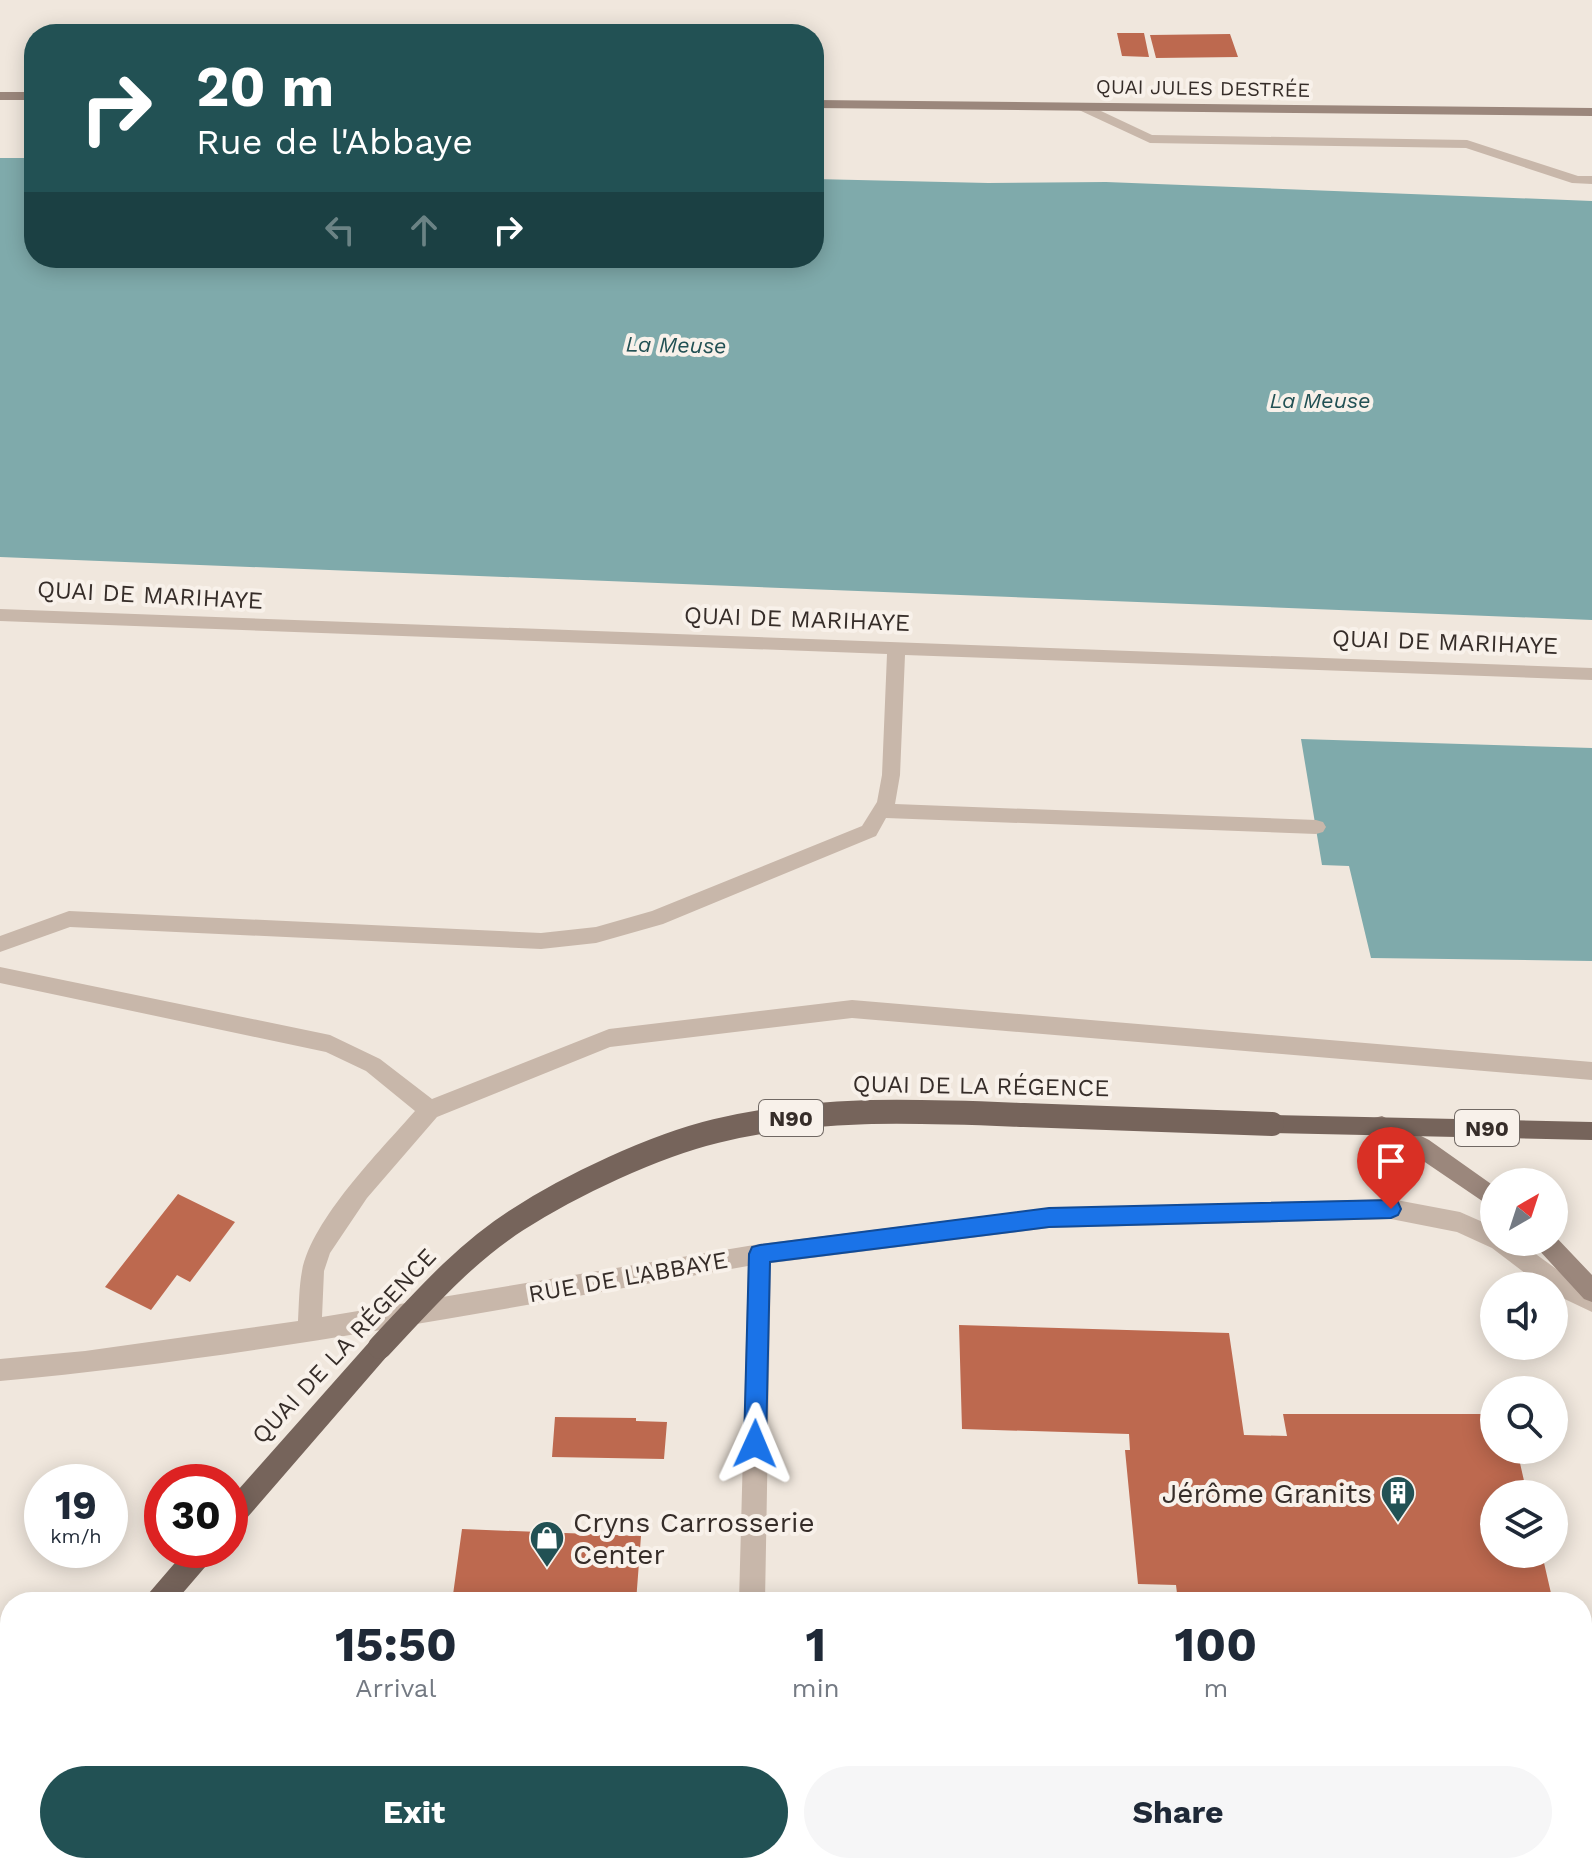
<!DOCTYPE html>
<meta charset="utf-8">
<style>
body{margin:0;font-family:"Work Sans",sans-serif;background:#f6f6f7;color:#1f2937;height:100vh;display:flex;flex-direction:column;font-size:30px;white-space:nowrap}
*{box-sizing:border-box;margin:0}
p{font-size:26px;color:#747a83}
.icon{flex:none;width:44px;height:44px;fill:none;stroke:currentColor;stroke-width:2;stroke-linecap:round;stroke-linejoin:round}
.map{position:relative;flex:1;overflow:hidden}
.panel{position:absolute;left:0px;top:1592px;width:1592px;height:282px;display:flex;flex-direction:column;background:#fff;border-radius:32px 32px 0 0;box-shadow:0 4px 20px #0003}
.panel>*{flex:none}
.banner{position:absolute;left:24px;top:24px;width:800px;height:244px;border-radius:32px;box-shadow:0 4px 20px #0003;background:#225154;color:#fff;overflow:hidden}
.needle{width:52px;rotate:39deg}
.fabs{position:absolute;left:1480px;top:1168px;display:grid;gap:16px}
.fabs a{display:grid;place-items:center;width:88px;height:88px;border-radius:50%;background:#fff;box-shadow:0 4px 20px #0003;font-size:40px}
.speed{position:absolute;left:24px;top:1464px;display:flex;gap:16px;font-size:40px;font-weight:700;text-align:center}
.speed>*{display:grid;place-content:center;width:104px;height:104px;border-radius:50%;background:#fff;box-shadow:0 4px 20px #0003;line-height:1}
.speed small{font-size:20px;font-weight:400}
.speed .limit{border:12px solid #d22;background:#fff;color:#111}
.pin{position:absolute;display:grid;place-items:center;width:68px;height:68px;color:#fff;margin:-82px -34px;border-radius:50% 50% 50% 0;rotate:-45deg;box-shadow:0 0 8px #0007}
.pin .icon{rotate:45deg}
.me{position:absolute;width:88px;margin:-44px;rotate:1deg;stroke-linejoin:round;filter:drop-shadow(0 0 6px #0008)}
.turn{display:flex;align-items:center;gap:28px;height:168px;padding:0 40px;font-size:36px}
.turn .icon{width:104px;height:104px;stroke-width:2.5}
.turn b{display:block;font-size:56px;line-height:68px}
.lanes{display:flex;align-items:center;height:76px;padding:0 40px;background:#0003;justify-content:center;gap:40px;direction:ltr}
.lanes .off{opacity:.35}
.eta{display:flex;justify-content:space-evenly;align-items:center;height:136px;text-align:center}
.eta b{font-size:48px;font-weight:700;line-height:56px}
.button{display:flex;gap:16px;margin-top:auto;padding:16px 40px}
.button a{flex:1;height:92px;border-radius:48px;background:#225154;color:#fff;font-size:32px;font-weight:700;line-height:92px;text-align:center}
.button a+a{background:#f6f6f7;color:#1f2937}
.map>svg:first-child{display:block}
</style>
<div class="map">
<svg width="1592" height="1873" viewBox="0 0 1592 1873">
<rect width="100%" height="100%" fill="#f0e7dd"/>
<path fill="#7faaab" d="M0,158H34V258H814V179L988,183L1106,182L1592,201V620L0,557Z
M1301,739L1592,748V961L1371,958L1349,866L1322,865Z"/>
<path fill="#bd694f" d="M1117,33H1144L1149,57L1122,56Z
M1230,34L1238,57L1156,58L1150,35Z
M178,1194L235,1222L190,1282L177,1275L151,1310L105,1287Z
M959,1325L1229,1333L1244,1435L1287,1436L1283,1414H1494V1450H1517L1527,1494H1494V1554H1542L1553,1602H1424L1423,1597L1314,1596L1315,1602H1178L1176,1585L1138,1584L1125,1450H1130L1129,1434L962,1429Z
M555,1417L636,1418V1421L667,1422L664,1459L552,1457Z
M462,1529L641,1536L636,1602H452Z"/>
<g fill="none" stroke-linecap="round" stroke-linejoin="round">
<path fill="#c8b7aa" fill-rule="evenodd" d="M1084,103L1152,135L1467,140L1578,176H1592V184L1572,183L1466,148L1150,143L1079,110L1078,107Z
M0,609L1592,668V680L905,655L900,775L895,804L1316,820L1323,822L1326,827L1323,832L1316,834L886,818L876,836L663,924L596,943L541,949L70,927L0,952V936L69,911L541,933L596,927L652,911L862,826L877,802L882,775L887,654L0,621Z"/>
<path fill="#c8b7aa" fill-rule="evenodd" d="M0,967L330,1035L380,1059L432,1099L609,1029L852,1000L1592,1062V1080L852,1018L610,1047L437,1117L367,1198L330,1253L324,1271L322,1317L760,1244L1049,1208L1391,1199L1460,1212L1494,1227V1242H1519L1566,1276L1592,1289V1312L1554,1294V1286H1542L1492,1248L1457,1232L1391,1219L1049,1228L771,1263L765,1602H739L748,1266C500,1309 251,1358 0,1381V1359L85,1351L298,1321C299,1304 299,1287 302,1271C312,1219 380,1151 415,1111L366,1071L326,1052L0,983Z
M1582,1832L1592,1835V1863L1582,1860Z"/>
<path fill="#9b877c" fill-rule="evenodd" d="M0,92H34V100H0Z
M814,100L1592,108V116L814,108Z
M1382,1116L1429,1140L1494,1186V1209L1413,1154L1374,1132L1371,1125L1374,1118Z
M1554,1235L1592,1275V1302L1584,1299L1538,1249L1535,1242H1554Z"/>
<path fill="#76645b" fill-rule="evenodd" d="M1272,1115L1592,1122V1140L1272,1133L1264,1131L1261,1124L1264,1117Z
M380,1336L388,1339L392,1347L388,1355L239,1527L230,1530V1499L372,1339Z
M186,1550H216L212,1559L175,1602H145L149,1593Z
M10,1760V1795L0,1800V1765Z"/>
<path stroke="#76645b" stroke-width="24" d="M380,1347C423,1301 464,1254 517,1220C571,1185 654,1146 716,1131C816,1106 921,1111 1024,1115C1106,1118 1189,1121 1272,1124"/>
</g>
<path fill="#1a73e8" stroke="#114b97" stroke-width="2" d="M1391,1200L1398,1202L1401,1209L1398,1215L1391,1218L1049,1227L770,1262L766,1444L763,1452L755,1455L748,1452L744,1444L749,1254L752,1247L760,1245L1049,1208Z"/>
<defs>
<symbol id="building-pin" viewBox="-11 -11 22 30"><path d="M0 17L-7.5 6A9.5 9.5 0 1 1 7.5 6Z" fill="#225154" stroke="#f8f1ea"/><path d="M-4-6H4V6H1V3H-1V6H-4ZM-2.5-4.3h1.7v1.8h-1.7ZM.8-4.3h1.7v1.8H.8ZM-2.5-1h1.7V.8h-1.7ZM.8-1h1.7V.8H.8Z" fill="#fff"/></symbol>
<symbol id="shop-pin" viewBox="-11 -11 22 30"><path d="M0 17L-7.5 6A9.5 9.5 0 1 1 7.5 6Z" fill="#225154" stroke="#f8f1ea"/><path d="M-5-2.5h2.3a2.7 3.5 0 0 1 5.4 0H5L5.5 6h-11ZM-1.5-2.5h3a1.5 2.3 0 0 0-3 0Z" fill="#fff"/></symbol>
</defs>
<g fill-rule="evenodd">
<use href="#building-pin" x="1378" y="1473" width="40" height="54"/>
<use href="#shop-pin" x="527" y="1518" width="40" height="54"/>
</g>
<g text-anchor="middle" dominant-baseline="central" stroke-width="8" stroke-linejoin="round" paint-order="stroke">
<g font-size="20" fill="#362d29" stroke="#f8f1ea">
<text transform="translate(1203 88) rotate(1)">QUAI JULES DESTRÉE</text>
</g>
<g font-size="22" font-style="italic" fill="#225154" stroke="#f8f1ea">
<text transform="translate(676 345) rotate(1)">La Meuse</text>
<text x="1320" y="400">La Meuse</text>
</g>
<g fill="#f8f1ea" stroke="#706863" stroke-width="2">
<rect x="759" y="1100" width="64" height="36" rx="6"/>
<rect x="1455" y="1110" width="64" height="36" rx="6"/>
</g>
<g font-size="22" font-weight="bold" fill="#362d29">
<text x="791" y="1118">N90</text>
<text x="1487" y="1128">N90</text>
</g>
<g font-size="24" fill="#362d29" stroke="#f8f1ea">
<text transform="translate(150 595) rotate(3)">QUAI DE MARIHAYE</text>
<text transform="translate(797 619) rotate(2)">QUAI DE MARIHAYE</text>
<text transform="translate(1445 642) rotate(2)">QUAI DE MARIHAYE</text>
<text transform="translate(981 1086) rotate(1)">QUAI DE LA RÉGENCE</text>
<text transform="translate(628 1277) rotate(-10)">RUE DE L'ABBAYE</text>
<text transform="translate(344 1346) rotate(-47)">QUAI DE LA RÉGENCE</text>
</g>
<g font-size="28" fill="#362d29" stroke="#f8f1ea" text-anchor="end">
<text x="1372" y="1493">Jérôme Granits</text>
<text x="573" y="1522" text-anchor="start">Cryns Carrosserie<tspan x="573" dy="32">Center</tspan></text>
</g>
</g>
</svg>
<div class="fabs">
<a><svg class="needle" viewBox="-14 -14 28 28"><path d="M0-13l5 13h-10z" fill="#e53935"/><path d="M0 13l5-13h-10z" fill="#747a83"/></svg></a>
<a><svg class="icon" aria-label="sound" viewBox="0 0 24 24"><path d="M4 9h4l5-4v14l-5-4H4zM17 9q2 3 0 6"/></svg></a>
<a><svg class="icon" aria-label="search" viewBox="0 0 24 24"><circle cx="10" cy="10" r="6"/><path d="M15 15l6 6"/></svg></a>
<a><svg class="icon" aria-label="layers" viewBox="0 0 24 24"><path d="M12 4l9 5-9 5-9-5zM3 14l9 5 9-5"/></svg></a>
</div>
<div class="speed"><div>19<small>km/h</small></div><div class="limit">30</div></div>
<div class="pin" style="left:1391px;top:1209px;background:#d93025"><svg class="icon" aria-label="arrive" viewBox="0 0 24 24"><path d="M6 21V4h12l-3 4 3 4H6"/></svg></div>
<svg class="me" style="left:755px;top:1444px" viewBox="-20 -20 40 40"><path d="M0-17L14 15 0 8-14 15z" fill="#1a73e8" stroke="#fff" stroke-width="4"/></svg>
<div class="banner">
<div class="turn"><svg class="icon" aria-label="right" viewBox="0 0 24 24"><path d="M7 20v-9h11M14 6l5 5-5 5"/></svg><div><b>20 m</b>Rue de l'Abbaye</div></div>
<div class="lanes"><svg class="icon off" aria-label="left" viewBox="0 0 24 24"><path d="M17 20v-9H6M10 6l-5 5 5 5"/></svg><svg class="icon off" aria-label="ahead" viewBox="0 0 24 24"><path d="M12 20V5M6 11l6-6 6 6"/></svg><svg class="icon" aria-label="right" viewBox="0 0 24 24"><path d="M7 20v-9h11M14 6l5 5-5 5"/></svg></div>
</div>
<section class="panel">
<div class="eta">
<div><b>15:50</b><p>Arrival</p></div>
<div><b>1</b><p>min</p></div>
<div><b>100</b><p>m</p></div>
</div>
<div class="button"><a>Exit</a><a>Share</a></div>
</section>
</div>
